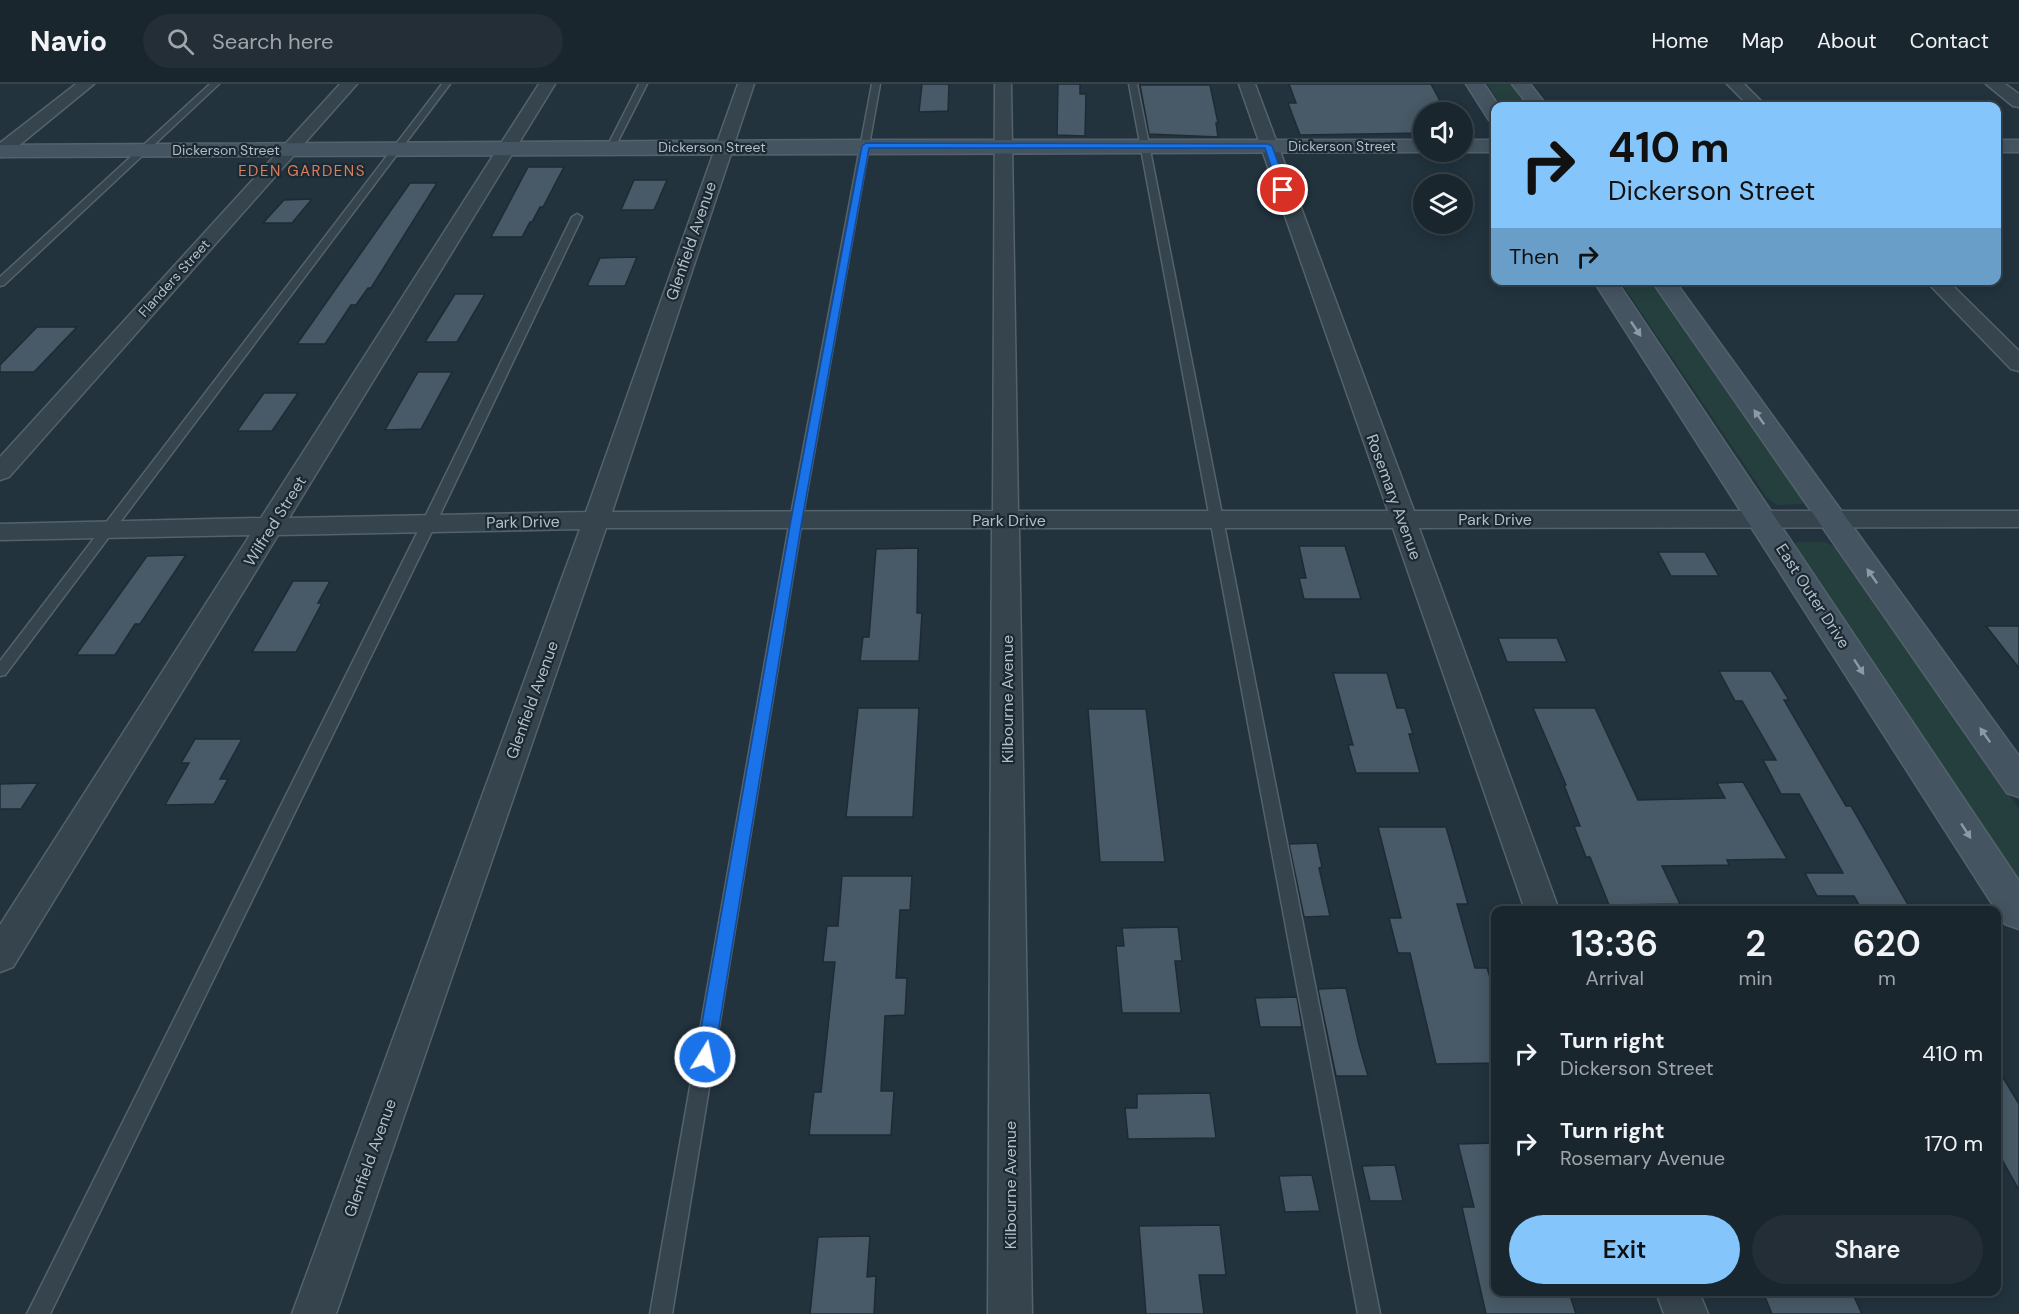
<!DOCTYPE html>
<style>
body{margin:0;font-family:"DM Sans",sans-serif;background:#232e36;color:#f1f3f6;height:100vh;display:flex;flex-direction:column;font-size:22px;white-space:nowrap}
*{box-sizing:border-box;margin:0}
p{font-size:20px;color:#9fa5aa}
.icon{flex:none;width:33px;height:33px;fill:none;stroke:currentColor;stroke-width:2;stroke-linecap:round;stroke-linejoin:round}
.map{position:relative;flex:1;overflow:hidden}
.sheet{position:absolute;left:1491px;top:822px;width:510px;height:390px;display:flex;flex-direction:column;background:#1a262e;border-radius:12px;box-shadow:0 3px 15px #0003,0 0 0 2px #38434a}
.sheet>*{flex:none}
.top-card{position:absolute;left:1491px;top:18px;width:510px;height:183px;border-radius:12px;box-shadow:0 3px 15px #0003,0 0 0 2px #38434a;background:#84c6fc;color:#111;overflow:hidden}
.tools{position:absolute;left:1413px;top:18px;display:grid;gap:12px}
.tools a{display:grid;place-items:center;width:60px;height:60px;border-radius:50%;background:#1a262e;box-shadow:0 3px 15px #0003,0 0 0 2px #38434a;font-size:30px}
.pin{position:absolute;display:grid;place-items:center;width:51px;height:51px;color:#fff;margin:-26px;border:3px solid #fff;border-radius:50%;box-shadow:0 2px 6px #0007}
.me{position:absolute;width:66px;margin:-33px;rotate:10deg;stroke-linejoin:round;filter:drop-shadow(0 0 4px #0008)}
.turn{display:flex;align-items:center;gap:21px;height:126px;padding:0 18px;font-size:27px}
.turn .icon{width:78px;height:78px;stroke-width:2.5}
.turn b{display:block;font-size:42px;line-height:51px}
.then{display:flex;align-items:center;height:57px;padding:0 18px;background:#0003;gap:12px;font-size:22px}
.eta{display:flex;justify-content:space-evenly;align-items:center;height:102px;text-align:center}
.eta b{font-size:36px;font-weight:600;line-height:42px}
.button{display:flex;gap:12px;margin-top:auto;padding:12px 18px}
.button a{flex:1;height:69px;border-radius:36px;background:#84c6fc;color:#111;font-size:24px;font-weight:600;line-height:69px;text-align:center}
.button a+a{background:#232e36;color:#f1f3f6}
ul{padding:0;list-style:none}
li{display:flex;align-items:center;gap:18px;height:90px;padding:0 18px}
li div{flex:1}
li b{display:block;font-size:22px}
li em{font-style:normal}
header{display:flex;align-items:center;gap:36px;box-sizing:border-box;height:84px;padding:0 30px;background:#1a262e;border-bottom:2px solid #38434a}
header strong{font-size:28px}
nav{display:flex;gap:33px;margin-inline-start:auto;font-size:21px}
.search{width:420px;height:54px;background:#232e36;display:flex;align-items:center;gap:15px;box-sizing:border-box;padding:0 21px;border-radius:33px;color:#9fa5aa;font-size:22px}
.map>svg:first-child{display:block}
</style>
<header>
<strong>Navio</strong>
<div class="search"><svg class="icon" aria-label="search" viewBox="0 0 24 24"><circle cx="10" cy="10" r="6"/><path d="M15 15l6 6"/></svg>Search here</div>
<nav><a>Home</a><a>Map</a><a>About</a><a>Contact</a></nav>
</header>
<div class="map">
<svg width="2019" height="1230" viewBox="0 0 2019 1230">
<rect width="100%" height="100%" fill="#22333e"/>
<path fill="#243f3e" d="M1487,0H1511L1527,22H1502Z
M1620,197H1652L1804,412L1803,420L1777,421L1767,414Z
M1825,458L1836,463L2019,725V800L1795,464V459L1799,458Z"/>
<path fill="#485a67" stroke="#1e2b35" stroke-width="1.5" d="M922,0H949L948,27L919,28Z
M1058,0H1080V10H1086L1085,52L1057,51Z
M1289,0H1431L1446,28H1424V49L1300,51L1288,19H1296Z
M1140,1H1210L1218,39H1216L1218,53L1149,50Z
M528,83H564L543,123H540L532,138H530L522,153H491Z
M634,96H667L654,126H621Z
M410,99H437L371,204H368L356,221H351L325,260H297Z
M312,115L292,139H263L284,116Z
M637,173L625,202H587L600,174Z
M455,210H485L457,258H425Z
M37,243H77L34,288H0V281Z
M418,288H452L421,345L385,346Z
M264,309H298L272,347H237Z
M1299,462H1345L1361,515H1304L1299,494H1306Z
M918,464L917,529H922L919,577H860L863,553H869L876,465Z
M1658,468H1705L1719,492H1671Z
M186,471L140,540H135L115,571H76L147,472Z
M293,497H330L318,519H322L296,568H252Z
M1986,542H2019V584Z
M1498,554H1557L1567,578H1507Z
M1719,587H1771L1789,616H1784L1846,722H1851L1911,826H1862L1854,812H1817L1805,789H1843L1799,710H1781L1763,676H1776L1742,617H1735Z
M1333,589H1387L1397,624H1405L1413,650H1409L1420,689H1356L1348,661H1353Z
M858,624H919L913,733H846Z
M1533,624H1595L1638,716L1725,714L1717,699L1743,698L1787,775L1727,776L1729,781L1662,782L1680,820L1609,821L1590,773H1586L1574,742H1580L1564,701H1566Z
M1088,625H1146L1165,778H1100Z
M195,655H242L220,695H228L214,720L165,721L189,679H181Z
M38,699L21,725H0V700Z
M1378,743H1446L1468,820H1457L1475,884H1487L1496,912V979L1436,980L1410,869H1398L1389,834H1401Z
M1317,759L1322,783L1319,784L1330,832L1304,833L1289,760Z
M842,792H912L910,826H900L896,894H907L905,931L885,932L881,1007H894L891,1051H809L814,1008H821L835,878H823L827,842H838Z
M1178,843L1182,877H1175L1181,929H1122L1116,862H1124L1122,844Z
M1346,904L1359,961L1368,992H1336L1318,905Z
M1297,913L1302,943H1260L1255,914Z
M1996,982L2019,1020V1106L1996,1065Z
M1210,1009L1216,1054L1128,1055L1125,1024H1137V1010Z
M1496,1059V1208H1569L1576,1230H1486L1462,1123H1474L1458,1060Z
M1395,1081L1403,1117H1370L1362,1082Z
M1312,1091L1320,1127L1285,1128L1279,1092Z
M1220,1141L1226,1191H1199L1204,1230H1146L1139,1142Z
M870,1152L867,1193L876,1192L874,1230H810L818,1153Z
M1763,1208H1852L1862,1230H1772Z"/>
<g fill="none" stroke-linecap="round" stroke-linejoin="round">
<defs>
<path id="lane" d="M210,0H219L4,201L0,202V193Z
M442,0H450L5,591L0,592V577Z
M639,0H647L615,63L608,65L607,63Z
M872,0H880L802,436L672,1230H650L790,436Z
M1129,0H1137L1380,1230H1358Z
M577,130L582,133L436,439L50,1230H27L422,439L572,133Z"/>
<path id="street" d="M76,0H94L6,72L0,73V59Z
M340,0H357L9,393L0,396V373Z
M539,0H555L289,434L586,428L738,0H754L612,428L993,427L995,0H1011L1018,427H1388L1239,0H1255L1414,427H2019V443L1419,444L1559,826H1525L1393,444H1019L1032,1230H988L992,444H606L336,1230H292L580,445L278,451L13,883L0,888V841L250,451L0,456V440L261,434Z
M1727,0H1744L1766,22H1749Z
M1986,0H2005L2019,10V23L2013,22Z
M1925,196H1947L2019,267V287L2011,285Z
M1656,1208H1699L1708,1230H1664Z"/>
<path id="secondary" d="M1466,0H1484L1499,22H1496V37L1489,36Z
M1512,0H1530L1547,22H1529Z
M866,56H1424L1425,68L0,73V61Z
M1462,56H1496V68H1461Z
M1996,56H2019V68H1996Z
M1593,196H1616L2019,797V845L2005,840Z
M1651,196H1674L2019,672V713L2007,709Z"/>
</defs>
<use href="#lane" stroke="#55626c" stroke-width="3"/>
<use href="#street" stroke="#55626c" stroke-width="3"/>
<use href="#secondary" stroke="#55626c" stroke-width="3"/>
<use href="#lane" fill="#36444e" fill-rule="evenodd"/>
<use href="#street" fill="#36444e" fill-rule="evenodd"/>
<use href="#secondary" fill="#445461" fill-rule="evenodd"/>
</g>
<defs><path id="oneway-solid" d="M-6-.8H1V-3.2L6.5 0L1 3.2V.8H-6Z" transform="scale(1.5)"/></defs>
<g fill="#8c9aa5">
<use href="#oneway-solid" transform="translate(1636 245) rotate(56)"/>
<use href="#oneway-solid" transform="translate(1759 333) rotate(-125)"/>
<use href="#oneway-solid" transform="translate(1872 492) rotate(-125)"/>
<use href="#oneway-solid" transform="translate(1859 583) rotate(57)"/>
<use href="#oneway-solid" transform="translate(1985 651) rotate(-125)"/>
<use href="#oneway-solid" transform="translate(1966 747) rotate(57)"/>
</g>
<path fill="#1a73e8" stroke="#114b97" stroke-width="1.5" d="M866,59L1268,60L1272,62L1288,106L1283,108L1279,106L1265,64H869L802,436L714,973L711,979L705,981L699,979L696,973L791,436L862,62Z"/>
<g text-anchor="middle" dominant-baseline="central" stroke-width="4.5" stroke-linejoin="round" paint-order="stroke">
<g font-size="14" fill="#b2bfc9" stroke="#1c2933">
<text x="1342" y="62">Dickerson Street</text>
<text x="712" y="63">Dickerson Street</text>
<text x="226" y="66">Dickerson Street</text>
<text transform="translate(174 194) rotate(-48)">Flanders Street</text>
</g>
<g font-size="15" letter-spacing="1.5" fill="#d97f5d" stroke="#1c2933">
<text x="302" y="87">EDEN GARDENS</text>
</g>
<g font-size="16" fill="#b2bfc9" stroke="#1c2933">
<text transform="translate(691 157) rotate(-71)">Glenfield Avenue</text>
<text transform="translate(1394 413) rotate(70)">Rosemary Avenue</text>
<text x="1495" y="435">Park Drive</text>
<text x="1009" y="436">Park Drive</text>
<text transform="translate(275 437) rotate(-58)">Wilfred Street</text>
<text transform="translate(523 438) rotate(-1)">Park Drive</text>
<text transform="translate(1813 512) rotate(57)">East Outer Drive</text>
<text transform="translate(1007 615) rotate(-90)">Kilbourne Avenue</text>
<text transform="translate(532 616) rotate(-70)">Glenfield Avenue</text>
<text transform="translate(370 1074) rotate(-70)">Glenfield Avenue</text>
<text transform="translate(1010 1101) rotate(-90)">Kilbourne Avenue</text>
</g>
</g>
</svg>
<div class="tools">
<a><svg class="icon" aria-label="sound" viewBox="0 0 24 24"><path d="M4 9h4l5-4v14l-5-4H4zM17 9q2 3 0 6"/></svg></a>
<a><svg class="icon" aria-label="layers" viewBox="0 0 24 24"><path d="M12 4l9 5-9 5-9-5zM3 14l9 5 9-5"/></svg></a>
</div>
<div class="pin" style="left:1283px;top:106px;background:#d93025"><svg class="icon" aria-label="arrive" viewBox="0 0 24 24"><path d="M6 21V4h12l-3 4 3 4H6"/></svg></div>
<svg class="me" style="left:705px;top:973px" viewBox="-20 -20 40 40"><circle r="17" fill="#1a73e8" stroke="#fff" stroke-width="3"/><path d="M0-11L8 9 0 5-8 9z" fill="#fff"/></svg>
<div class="top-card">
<div class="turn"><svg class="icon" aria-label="right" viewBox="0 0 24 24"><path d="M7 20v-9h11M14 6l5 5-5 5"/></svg><div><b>410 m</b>Dickerson Street</div></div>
<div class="then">Then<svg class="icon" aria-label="right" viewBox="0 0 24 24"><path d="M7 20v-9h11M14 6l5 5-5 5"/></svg></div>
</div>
<section class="sheet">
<div class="eta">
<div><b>13:36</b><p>Arrival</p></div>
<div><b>2</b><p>min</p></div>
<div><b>620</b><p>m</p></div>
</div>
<ul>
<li><svg class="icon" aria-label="right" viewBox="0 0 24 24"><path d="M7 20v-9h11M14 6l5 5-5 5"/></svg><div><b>Turn right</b><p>Dickerson Street</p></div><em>410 m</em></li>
<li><svg class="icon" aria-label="right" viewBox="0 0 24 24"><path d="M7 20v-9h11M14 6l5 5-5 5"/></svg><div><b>Turn right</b><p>Rosemary Avenue</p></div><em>170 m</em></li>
</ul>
<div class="button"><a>Exit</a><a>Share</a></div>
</section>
</div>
